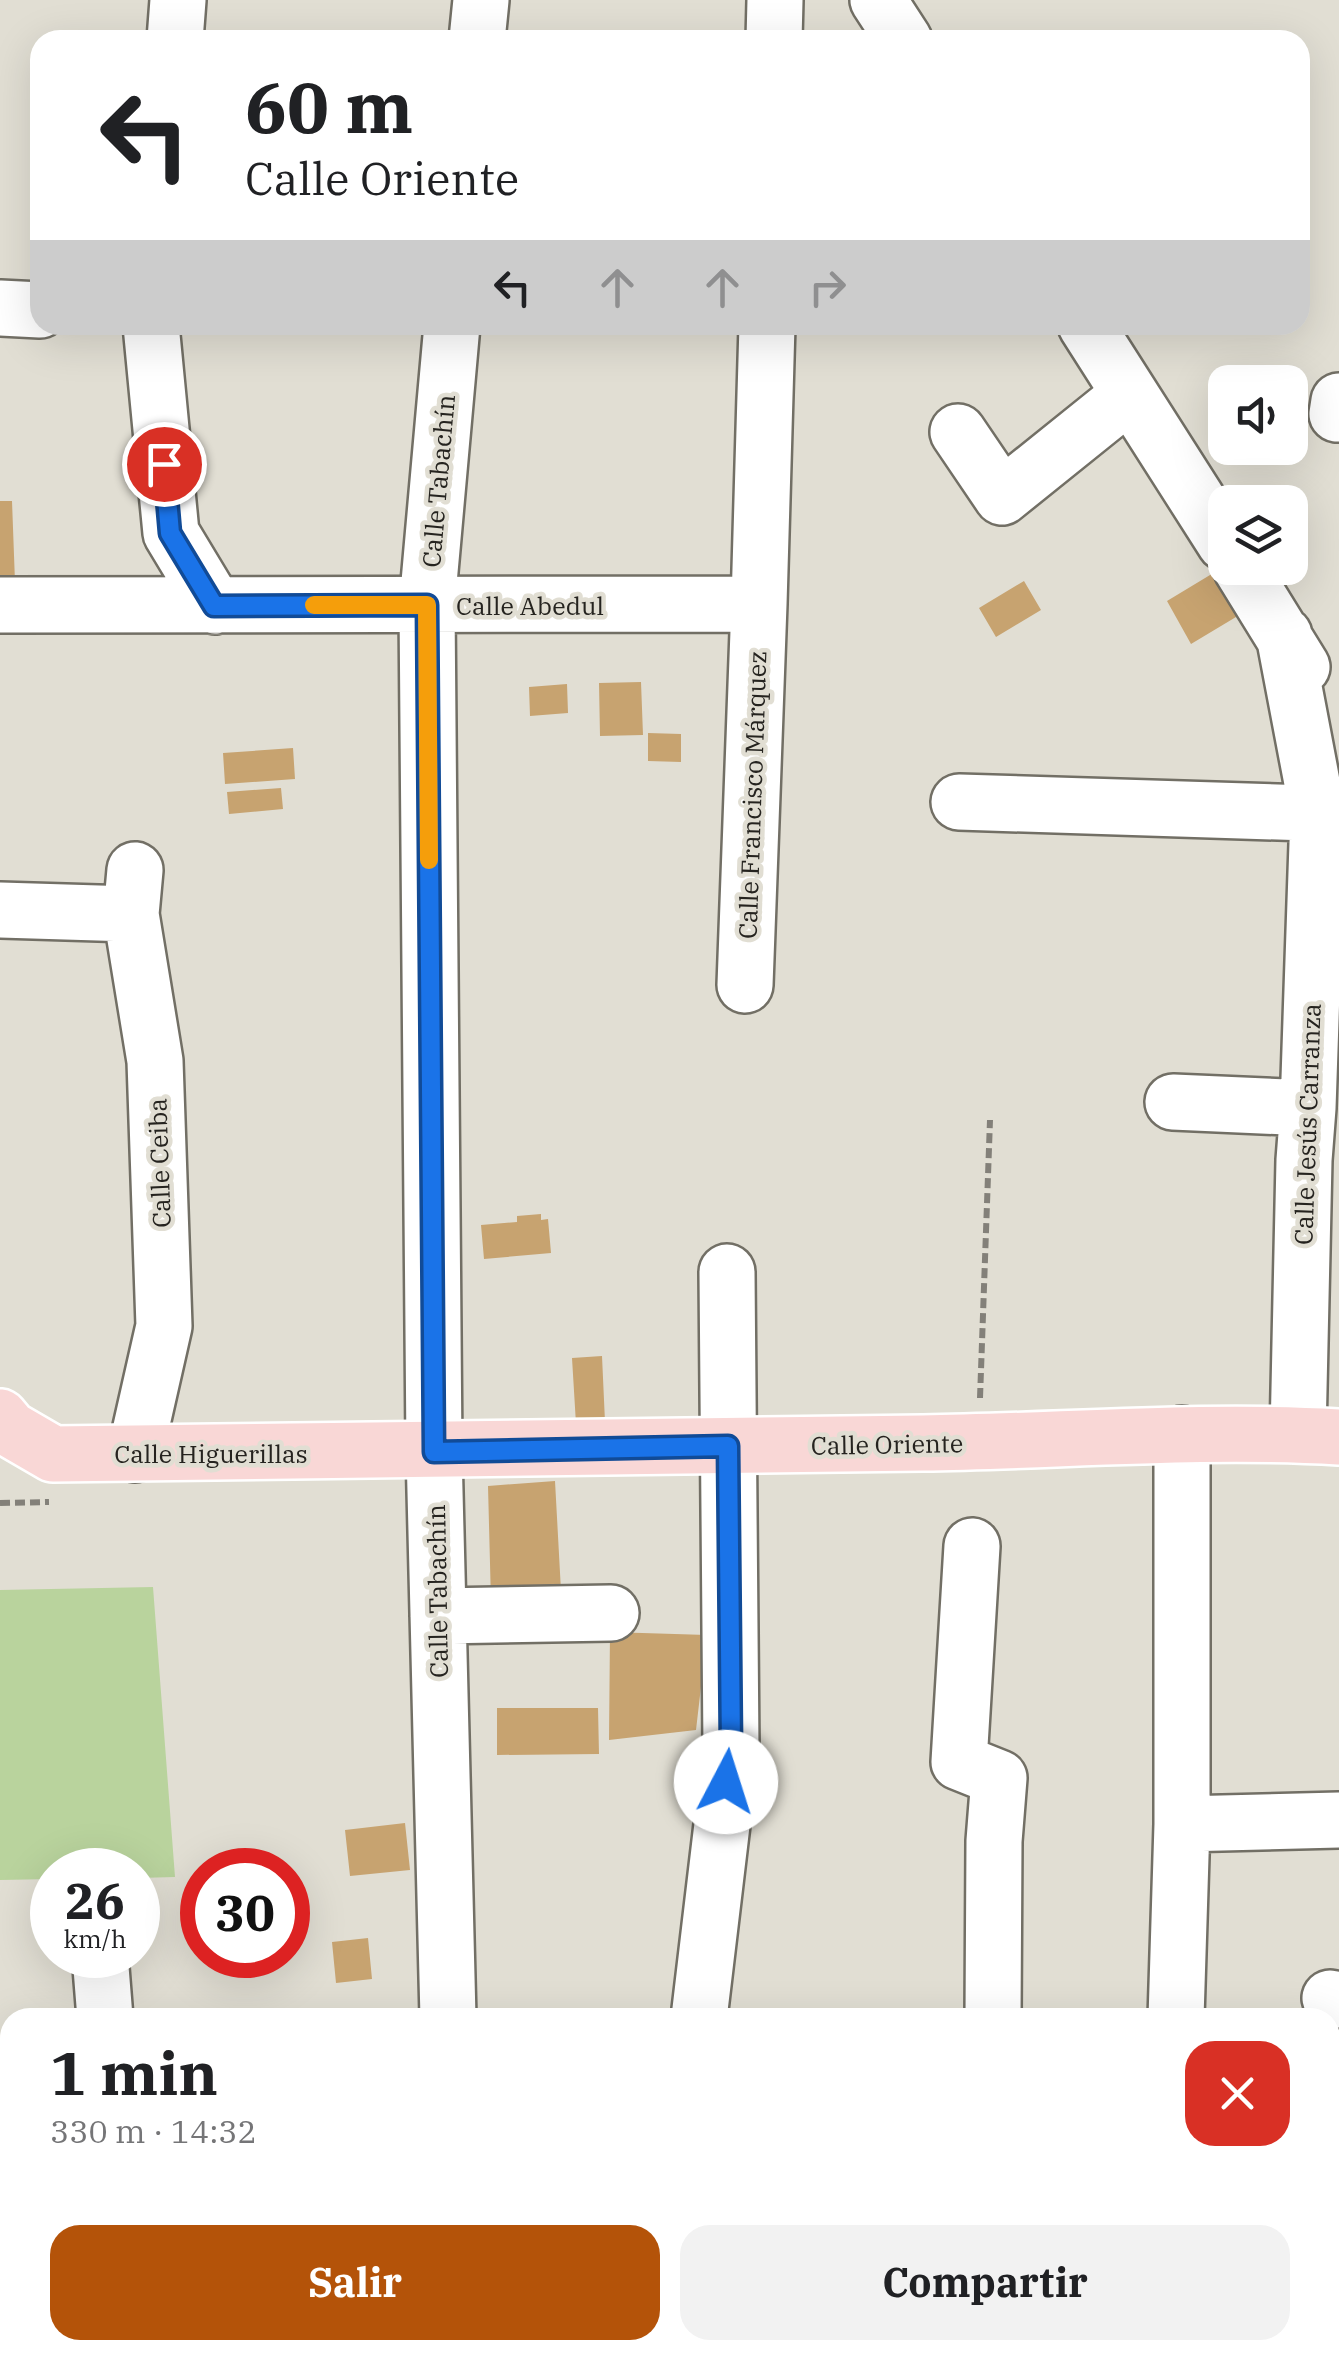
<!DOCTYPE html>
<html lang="es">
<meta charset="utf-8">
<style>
body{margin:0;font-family:"IBM Plex Serif",serif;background:#f2f2f2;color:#202124;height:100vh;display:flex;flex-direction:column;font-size:38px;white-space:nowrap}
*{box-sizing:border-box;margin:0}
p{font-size:32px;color:#757577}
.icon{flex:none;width:55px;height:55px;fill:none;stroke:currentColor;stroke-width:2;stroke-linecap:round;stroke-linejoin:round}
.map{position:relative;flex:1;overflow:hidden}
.sheet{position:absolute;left:0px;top:2008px;width:1340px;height:352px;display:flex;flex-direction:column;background:#fff;border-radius:30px 30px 0 0;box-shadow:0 10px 40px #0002}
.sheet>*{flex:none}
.hud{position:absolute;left:30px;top:30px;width:1280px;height:305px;border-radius:30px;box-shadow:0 10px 40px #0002;background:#fff;color:#202124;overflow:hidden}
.buttons{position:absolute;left:1208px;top:365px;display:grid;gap:20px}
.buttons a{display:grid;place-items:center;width:100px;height:100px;border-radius:20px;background:#fff;box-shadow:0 10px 40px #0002;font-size:50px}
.speed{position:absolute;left:30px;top:1848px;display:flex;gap:20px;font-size:50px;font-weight:700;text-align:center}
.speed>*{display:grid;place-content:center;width:130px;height:130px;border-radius:50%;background:#fff;box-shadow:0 10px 40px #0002;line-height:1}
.speed small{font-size:25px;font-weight:400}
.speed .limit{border:15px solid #d22;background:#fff;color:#111}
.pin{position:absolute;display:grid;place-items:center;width:85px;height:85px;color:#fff;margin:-42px;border:5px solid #fff;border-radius:50%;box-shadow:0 2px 10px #0007}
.me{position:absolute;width:110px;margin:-55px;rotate:5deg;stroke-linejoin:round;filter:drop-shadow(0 0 8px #0008)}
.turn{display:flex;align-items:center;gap:35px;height:210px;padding:0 50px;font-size:45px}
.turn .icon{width:130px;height:130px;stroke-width:2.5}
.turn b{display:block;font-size:70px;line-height:85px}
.lanes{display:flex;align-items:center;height:95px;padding:0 50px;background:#0003;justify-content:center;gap:50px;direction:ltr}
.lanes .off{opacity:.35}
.round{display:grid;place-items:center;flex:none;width:105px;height:105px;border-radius:30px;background:#f2f2f2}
.summary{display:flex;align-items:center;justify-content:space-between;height:170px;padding:0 50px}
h1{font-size:60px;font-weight:700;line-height:75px}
.primary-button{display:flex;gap:20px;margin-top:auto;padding:20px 50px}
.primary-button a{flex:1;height:115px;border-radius:30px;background:#b45309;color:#fff;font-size:40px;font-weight:700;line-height:115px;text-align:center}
.primary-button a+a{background:#f2f2f2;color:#202124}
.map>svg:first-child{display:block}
</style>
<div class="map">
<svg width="1339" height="2358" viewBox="0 0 1339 2358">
<rect width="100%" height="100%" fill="#e1ded3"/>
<path fill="#b9d39d" d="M153,1587L175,1877L138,1878V1870H52V1879L0,1880V1590Z
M10,2112V2350H465V2358H0V2113Z"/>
<path fill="#c7a370" d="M0,501H12L15,582H0Z
M1215,572L1241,614L1191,644L1167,601Z
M1024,581L1041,610L996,637L979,608Z
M641,682L643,735L600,736L599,683Z
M567,684L568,713L530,716L529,687Z
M648,733L681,734V762L648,761Z
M293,748L295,779L225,784L223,753Z
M281,788L283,809L229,814L227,792Z
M541,1214V1220L548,1219L551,1253L484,1259L481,1225L517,1222V1216Z
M602,1356L605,1422L576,1424L572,1358Z
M555,1481L561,1591L491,1602L488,1486Z
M610,1632L707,1635L696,1730L609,1740Z
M497,1708H598L599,1754L497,1755Z
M405,1823L410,1870L350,1876L345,1830Z
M368,1938L372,1979L336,1983L332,1942Z"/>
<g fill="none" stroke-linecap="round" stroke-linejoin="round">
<defs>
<path id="minor" d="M878,0L904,40
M175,40L178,0
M477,40L481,0
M774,40L775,0
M0,308L40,310
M151,325L171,533L215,606
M1086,325L1225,543
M1337,414L1339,401
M958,432L1002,497L1130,394
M1241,568L1302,667
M0,605L759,604
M1284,635L1318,814L1308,1108L1304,1160L1298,1435
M959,802L1339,814
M135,870L131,914L155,1061L164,1326L135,1454
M0,910L131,914
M745,985L759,604L767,325
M1173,1102L1308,1108
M972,1546L959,1762L999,1778L994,1841L993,2018
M438,1616L611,1613
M1182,1824L1339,1820
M100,1955L105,2018
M1330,1998L1339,2000
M448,2018L434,1451L427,605L452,325
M699,2018L731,1749L727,1272
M1176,2018L1182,1824V1434
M0,2074H10
M1330,2329L1339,2330
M663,2358V2350
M986,2358L987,2350
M1271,2358L1272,2350"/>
<path id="major" d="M0,1417L10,1429L53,1454C343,1453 633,1448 923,1443C1062,1441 1200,1429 1339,1437"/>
</defs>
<use href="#minor" stroke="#726f65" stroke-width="60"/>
<use href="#major" stroke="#fff" stroke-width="60"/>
<path stroke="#838079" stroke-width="6" stroke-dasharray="10 5" stroke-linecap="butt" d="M980,1398L990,1120
M0,1503L49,1502"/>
<use href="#minor" stroke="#fff" stroke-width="55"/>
<use href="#major" stroke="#f9d7d6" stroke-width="55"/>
</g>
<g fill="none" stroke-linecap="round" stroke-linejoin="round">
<defs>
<path id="route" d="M164,464L170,533L214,606L427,605L434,1452L728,1446L731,1748L726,1782"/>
</defs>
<use href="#route" stroke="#114b97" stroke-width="25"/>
<use href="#route" stroke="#1a73e8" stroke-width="18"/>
<path stroke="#f59e0b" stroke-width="18" d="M314,605H427L429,860"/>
</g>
<g text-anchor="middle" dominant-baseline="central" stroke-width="9" stroke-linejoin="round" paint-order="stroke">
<g font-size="25" fill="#25231f" stroke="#e1ded3">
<text transform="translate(438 481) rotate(-85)">Calle Tabachín</text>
<text x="530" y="605">Calle Abedul</text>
<text transform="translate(752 795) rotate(-88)">Calle Francisco Márquez</text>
<text transform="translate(1307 1124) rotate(-88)">Calle Jesús Carranza</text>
<text transform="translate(159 1163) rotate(-92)">Calle Ceiba</text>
<text transform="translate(887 1444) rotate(-1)">Calle Oriente</text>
<text x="211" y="1453">Calle Higuerillas</text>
<text transform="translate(437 1591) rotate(-91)">Calle Tabachín</text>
</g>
</g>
</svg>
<div class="buttons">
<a><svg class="icon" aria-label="sound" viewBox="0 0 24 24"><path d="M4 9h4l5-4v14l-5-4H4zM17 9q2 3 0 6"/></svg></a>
<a><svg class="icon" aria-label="layers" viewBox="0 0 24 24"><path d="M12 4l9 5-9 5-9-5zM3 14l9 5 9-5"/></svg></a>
</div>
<div class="speed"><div>26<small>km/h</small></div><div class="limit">30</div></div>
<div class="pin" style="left:164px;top:464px;background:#d93025"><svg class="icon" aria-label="arrive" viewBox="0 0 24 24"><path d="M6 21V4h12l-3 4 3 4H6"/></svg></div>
<svg class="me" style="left:726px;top:1782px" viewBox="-20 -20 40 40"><circle r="19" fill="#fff"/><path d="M0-13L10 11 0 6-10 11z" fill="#1a73e8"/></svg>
<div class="hud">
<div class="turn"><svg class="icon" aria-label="left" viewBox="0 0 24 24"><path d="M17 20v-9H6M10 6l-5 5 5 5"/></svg><div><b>60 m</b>Calle Oriente</div></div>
<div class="lanes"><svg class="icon" aria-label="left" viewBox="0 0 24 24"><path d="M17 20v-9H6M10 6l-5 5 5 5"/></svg><svg class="icon off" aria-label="ahead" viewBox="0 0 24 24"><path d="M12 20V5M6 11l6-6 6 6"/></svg><svg class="icon off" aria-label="ahead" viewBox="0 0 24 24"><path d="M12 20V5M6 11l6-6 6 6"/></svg><svg class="icon off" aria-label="right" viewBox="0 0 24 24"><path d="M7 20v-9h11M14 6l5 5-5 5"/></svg></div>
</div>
<section class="sheet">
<div class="summary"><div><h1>1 min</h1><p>330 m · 14:32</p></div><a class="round" style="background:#d93025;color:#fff"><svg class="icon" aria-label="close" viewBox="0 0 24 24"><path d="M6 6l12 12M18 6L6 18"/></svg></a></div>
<div class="primary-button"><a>Salir</a><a>Compartir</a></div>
</section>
</div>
